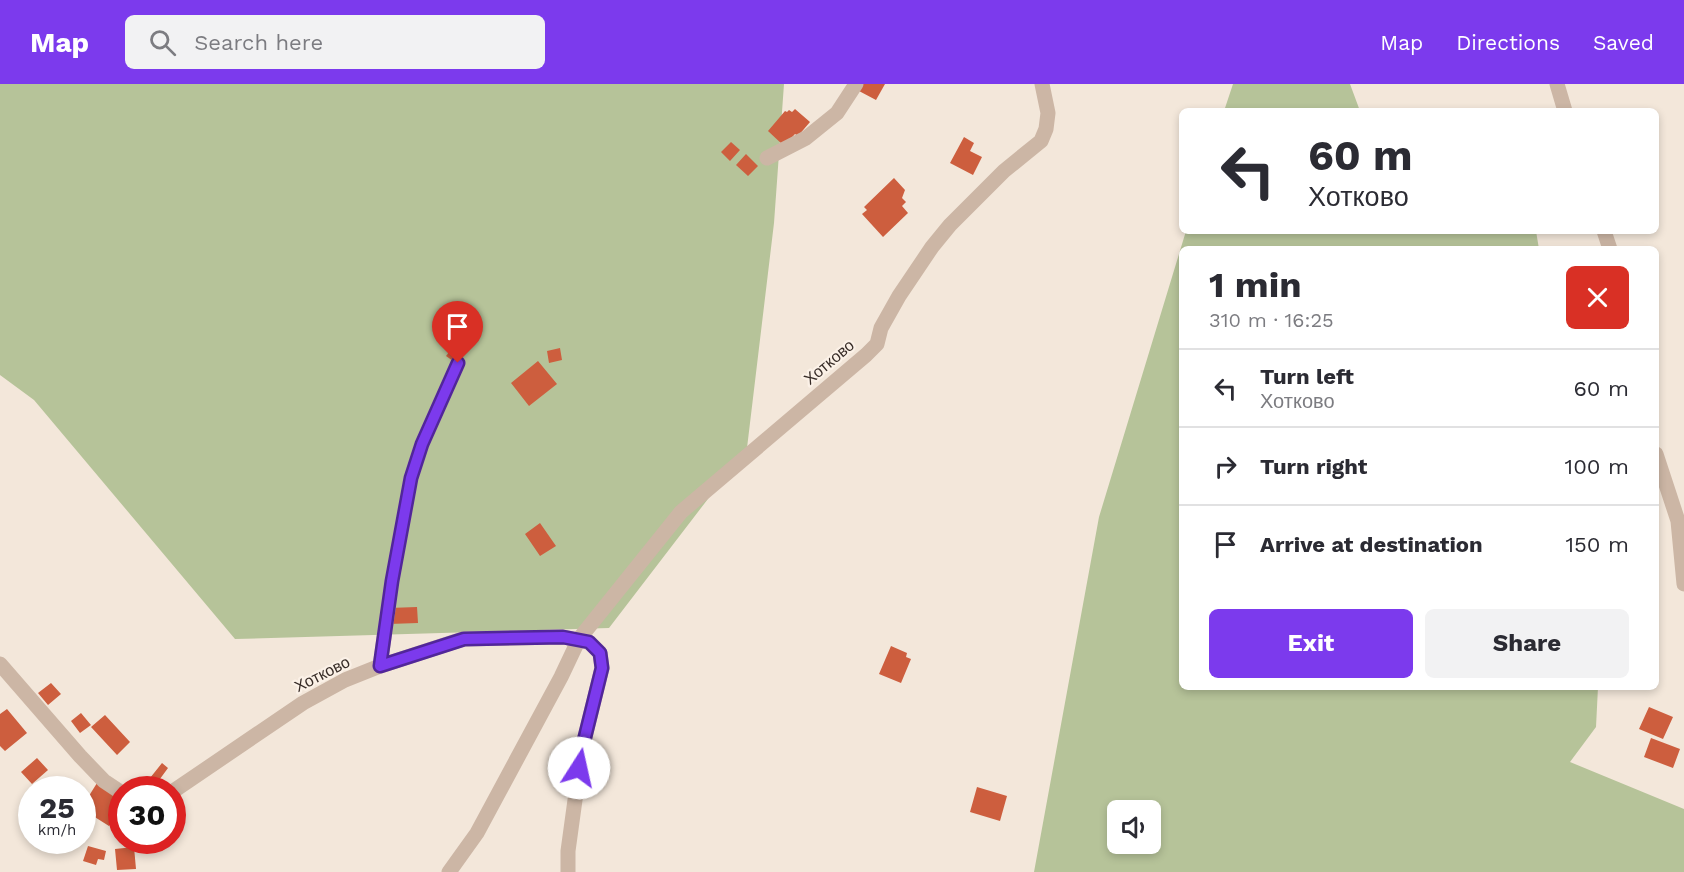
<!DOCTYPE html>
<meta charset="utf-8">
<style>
body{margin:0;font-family:"Work Sans",sans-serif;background:#f2f2f3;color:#2b2b33;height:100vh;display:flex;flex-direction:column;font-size:22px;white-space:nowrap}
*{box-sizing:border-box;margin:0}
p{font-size:20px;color:#7c7c81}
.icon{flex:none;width:33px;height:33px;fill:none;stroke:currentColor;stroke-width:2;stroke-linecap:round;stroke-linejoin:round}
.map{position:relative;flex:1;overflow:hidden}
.sheet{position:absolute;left:1179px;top:162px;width:480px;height:444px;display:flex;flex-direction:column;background:#fff;border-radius:9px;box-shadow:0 3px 9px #0003}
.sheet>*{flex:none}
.banner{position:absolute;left:1179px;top:24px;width:480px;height:126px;border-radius:9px;box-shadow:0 3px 9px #0003;background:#fff;color:#2b2b33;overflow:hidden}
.controls{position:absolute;left:1107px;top:716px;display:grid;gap:12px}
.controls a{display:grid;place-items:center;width:54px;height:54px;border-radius:9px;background:#fff;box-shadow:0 3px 9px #0003;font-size:30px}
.speed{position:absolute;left:18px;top:692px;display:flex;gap:12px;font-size:30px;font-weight:700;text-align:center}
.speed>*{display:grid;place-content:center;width:78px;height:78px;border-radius:50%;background:#fff;box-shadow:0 3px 9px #0003;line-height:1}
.speed small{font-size:15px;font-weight:400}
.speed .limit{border:9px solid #d22;background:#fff;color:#111}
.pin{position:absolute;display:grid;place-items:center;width:51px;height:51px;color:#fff;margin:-62px -26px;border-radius:50% 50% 50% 0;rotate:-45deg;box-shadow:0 0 6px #0007}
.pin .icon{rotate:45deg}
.me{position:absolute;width:66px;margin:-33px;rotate:10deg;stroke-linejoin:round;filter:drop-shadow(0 0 4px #0008)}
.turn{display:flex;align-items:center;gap:21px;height:126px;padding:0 30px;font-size:27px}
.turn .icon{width:78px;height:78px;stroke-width:2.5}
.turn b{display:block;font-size:42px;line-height:51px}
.round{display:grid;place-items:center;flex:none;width:63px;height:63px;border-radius:9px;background:#f2f2f3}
.overview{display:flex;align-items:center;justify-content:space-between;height:102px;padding:0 30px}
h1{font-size:36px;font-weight:700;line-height:45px}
.primary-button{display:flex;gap:12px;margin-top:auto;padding:12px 30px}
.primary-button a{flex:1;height:69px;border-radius:9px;background:#7c3aed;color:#fff;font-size:24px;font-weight:700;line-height:69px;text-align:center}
.primary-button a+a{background:#f2f2f3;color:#2b2b33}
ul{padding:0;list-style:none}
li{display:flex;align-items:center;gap:18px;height:78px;padding:0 30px;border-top:2px solid #e1e1e2}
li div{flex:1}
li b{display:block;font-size:22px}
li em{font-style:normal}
header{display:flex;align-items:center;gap:36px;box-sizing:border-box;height:84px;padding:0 30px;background:#7c3aed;color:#fff}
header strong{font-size:28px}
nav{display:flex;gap:33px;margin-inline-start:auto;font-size:21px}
.search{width:420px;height:54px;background:#f2f2f3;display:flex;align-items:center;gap:15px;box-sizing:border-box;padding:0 21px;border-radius:9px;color:#7c7c81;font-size:22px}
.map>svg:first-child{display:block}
</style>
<header>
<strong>Map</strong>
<div class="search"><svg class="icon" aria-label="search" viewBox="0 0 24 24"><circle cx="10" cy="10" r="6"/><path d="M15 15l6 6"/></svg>Search here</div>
<nav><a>Map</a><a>Directions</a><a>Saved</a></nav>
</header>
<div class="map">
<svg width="1684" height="788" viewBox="0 0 1684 788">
<rect width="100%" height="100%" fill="#f3e7da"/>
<path fill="#b6c399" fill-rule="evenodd" d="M0,0H784L774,139L747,364L609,544L235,555L34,316L0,291Z
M1233,0H1350L1360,27H1224Z
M1186,147H1536L1539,165H1182V603H1598L1596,643L1570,678L1684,725V788H1034L1099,433ZM1118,726H1150V759H1118Z"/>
<path fill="#cd5e3e" d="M863,0H885L876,16L859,7Z
M795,25L810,38L798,52L795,50L784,62L768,47L785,27L787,28L789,26L792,28Z
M964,53L974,59L970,67L982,73L973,91L950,79Z
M731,58L740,66L730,77L721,68Z
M746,70L758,82L748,92L736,81Z
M894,94L905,106L902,114L906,118L902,122L908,129L883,153L862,130L867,126L864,123Z
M458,252L466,256L458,266L451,261Z
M560,264L562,276L549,279L547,267Z
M450,267L459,269L453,277L446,272Z
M538,277L557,300L529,322L511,299Z
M540,439L556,462L540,472L525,450Z
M417,523L418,539L389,540V524Z
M891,562L907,569L906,573L911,575L901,599L879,590Z
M51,599L61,610L48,621L38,609Z
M1649,623L1673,633L1663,655L1639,645Z
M7,625L27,649L5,667L0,662V630Z
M81,629L91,641L80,649L71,637Z
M105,631L130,658L117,671L91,643Z
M1651,654L1680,665L1673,684L1644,673Z
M37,674L48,686L32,700L21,688Z
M162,679L168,684L157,699L150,694Z
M97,699L122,715V723L109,742L82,725V723Z
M977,703L1007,712L1000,737L970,728Z
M88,762L106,767L104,776L98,775L96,781L83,777Z
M134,763L136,785L117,786L115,765Z"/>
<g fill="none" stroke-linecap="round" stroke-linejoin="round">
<path stroke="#ccb6a5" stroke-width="15" d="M1557,0L1565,27
M767,74L806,54L837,29L856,0
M1604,147L1610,165
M1656,370L1678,437L1684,500
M0,580L80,672L104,697L122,709
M380,582L392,497L411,394L422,360L458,279
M172,708L303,619L345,596L380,582L463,555L563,553L589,558L600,569L602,584L582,665L568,767V788
M449,788L477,749L561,593L579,555L681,428L866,271L877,260L881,244L899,212L932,163L950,141L1004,87L1041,57L1046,45L1048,29L1042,0"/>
</g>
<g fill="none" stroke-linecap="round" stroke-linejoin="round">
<defs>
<path id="route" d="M458,279L422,360L411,394L392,497L380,582L464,555L563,553L589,558L600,569L602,584L582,665L579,684"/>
</defs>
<use href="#route" stroke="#51269a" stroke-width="15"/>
<use href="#route" stroke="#7c3aed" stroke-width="10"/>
</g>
<g text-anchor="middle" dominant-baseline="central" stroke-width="4.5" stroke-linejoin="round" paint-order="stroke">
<g font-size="16" fill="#372c27" stroke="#fbf1e7">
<text transform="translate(829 278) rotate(-40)">Хотково</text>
<text transform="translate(322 590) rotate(-27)">Хотково</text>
</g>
</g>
</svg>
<div class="controls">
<a><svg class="icon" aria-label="sound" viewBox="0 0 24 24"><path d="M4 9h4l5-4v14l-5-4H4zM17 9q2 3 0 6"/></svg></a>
</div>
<div class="speed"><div>25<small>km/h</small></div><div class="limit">30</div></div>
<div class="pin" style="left:458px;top:279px;background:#d93025"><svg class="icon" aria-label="arrive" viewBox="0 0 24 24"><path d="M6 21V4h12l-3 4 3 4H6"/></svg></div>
<svg class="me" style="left:579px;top:684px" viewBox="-20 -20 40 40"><circle r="19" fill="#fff"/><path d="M0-13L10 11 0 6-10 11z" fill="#7c3aed"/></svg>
<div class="banner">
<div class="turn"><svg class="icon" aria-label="left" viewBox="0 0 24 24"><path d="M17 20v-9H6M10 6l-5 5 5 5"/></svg><div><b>60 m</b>Хотково</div></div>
</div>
<section class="sheet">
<div class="overview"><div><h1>1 min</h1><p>310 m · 16:25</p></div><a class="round" style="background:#d93025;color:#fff"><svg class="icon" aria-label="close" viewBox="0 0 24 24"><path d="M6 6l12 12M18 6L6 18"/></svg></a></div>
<ul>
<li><svg class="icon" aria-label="left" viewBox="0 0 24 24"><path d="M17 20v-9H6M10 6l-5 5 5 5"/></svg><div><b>Turn left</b><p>Хотково</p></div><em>60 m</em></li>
<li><svg class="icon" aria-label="right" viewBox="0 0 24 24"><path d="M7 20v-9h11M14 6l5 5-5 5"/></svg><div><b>Turn right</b></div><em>100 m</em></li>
<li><svg class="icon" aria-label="arrive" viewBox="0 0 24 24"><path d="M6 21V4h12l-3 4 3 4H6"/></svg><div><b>Arrive at destination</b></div><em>150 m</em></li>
</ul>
<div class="primary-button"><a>Exit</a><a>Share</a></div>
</section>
</div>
